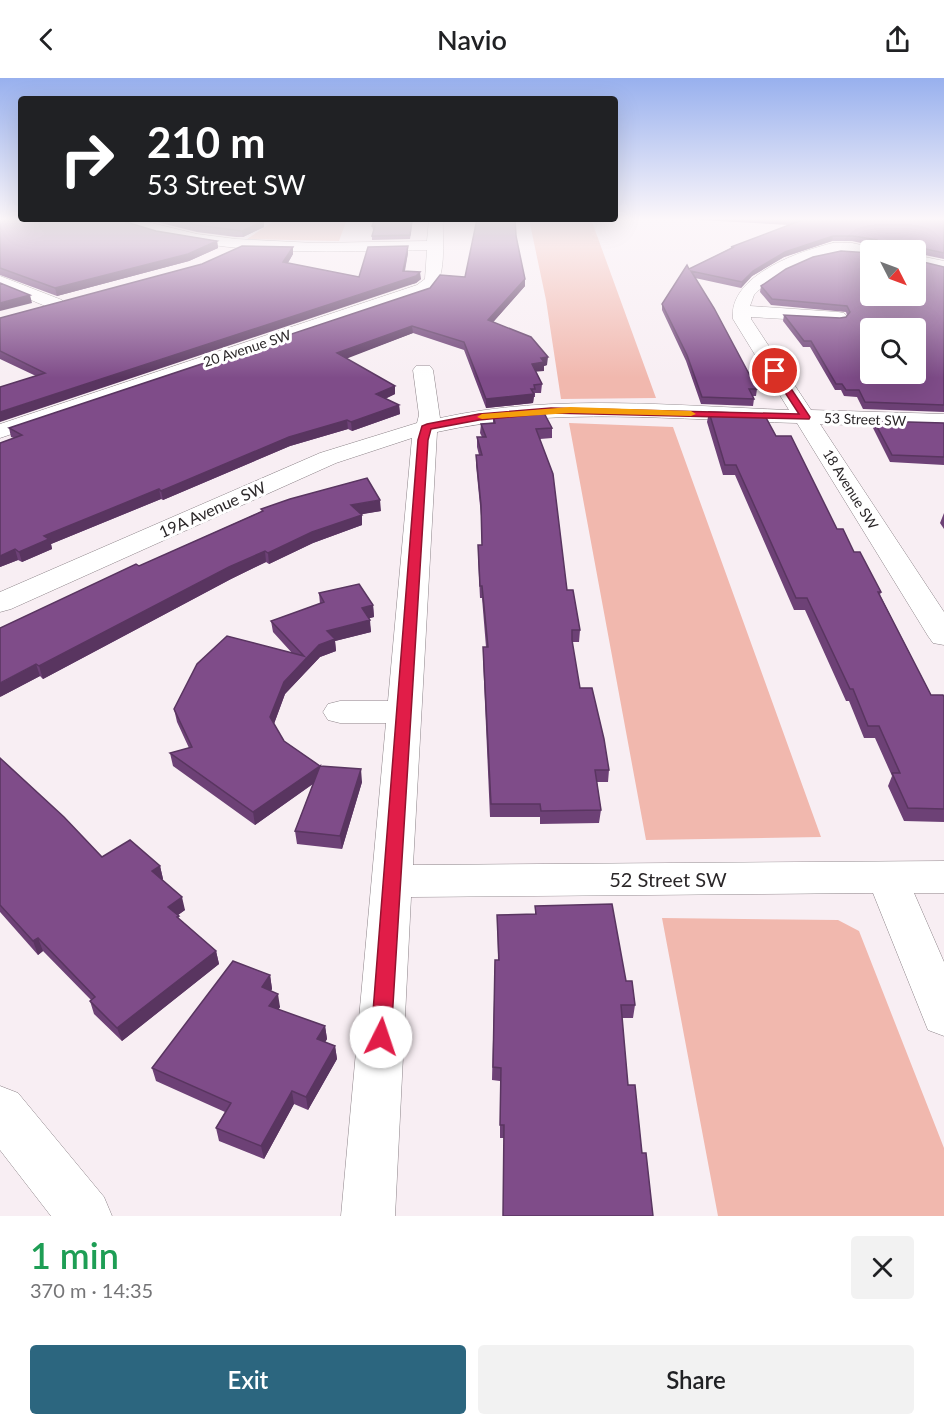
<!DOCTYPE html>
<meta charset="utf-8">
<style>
body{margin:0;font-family:Lato,sans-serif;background:#f2f2f2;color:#202124;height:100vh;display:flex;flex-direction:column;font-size:22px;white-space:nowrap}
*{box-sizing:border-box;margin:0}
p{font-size:20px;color:#757577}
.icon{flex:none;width:33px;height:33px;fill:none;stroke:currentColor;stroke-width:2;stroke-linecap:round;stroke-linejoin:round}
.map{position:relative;height:1138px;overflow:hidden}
.details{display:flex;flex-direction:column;background:#fff;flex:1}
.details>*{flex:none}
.banner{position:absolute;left:18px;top:18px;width:600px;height:126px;border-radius:6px;box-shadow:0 6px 24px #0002;background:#202124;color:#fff;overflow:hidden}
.needle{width:39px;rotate:132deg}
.tools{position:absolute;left:860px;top:162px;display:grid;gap:12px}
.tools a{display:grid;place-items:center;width:66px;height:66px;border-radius:6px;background:#fff;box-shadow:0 6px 24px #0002;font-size:30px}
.pin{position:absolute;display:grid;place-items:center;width:51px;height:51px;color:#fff;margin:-26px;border:3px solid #fff;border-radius:50%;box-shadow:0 2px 6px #0007}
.me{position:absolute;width:66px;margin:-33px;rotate:4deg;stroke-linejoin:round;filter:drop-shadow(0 0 4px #0008)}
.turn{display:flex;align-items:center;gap:21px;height:126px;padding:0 30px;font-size:27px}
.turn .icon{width:78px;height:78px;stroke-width:2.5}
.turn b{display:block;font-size:42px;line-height:51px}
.round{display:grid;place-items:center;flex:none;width:63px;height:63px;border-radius:6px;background:#f2f2f2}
.summary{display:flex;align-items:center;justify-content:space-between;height:102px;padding:0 30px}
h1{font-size:36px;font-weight:600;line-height:45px;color:#1e9e55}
.action{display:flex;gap:12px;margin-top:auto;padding:12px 30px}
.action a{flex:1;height:69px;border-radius:6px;background:#2c667f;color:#fff;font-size:24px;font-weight:600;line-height:69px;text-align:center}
.action a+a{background:#f2f2f2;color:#202124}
header{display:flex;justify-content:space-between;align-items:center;height:78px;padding:0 30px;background:#fff;font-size:27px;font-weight:600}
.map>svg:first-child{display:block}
</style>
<header><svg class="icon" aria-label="back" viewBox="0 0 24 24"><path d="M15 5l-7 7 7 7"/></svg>Navio<svg class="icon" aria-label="share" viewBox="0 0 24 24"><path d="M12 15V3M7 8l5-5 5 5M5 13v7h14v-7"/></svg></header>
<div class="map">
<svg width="944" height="1138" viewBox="0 0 944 1138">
<rect width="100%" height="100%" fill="#f8eef3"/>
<path fill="#f1b8ae" d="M277,141H347L339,163L247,161Z
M529,141H591L656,320L561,321L546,222Z
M569,345L673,349L821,759L646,762Z
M662,840L838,842L859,853L944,1070V1138H718Z"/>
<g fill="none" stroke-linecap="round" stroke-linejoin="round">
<defs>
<path id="street" d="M112,141H135L197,156L236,161L315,165L427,163L429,141H443C442,162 448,203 429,215L0,360V346L417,207L425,201L427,172C351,173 274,177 198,165C170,161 142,152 114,144Z
M833,165H852L875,170L877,172H870V178C828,168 792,188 759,212L754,217L750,228L838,234L844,235L847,239L844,243L838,244L751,239V241L811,332L944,336V350L820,346L944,534V567L933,565L928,558L797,345C678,342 554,328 437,354L413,787L944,783V815H914L944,884V958L928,952L873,815L411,819L395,1138H341L386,645H340L328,642L323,634L328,626L340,623H388L412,360L336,385L11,531L0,534V514L320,375L417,345L419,337L413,292L416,288H430L433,292L440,340C554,315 674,328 789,332L733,241C728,198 799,173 833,165Z
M915,177L944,183V193L915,187Z
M0,198L62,222L65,226L62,230H50L0,209Z
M0,1008L18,1015L104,1119L112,1138H51L0,1072Z"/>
</defs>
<use href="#street" stroke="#8c8388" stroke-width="1"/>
<use href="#street" fill="#fff" fill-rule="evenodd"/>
</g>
<path fill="#6d4176" d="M0,141L156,153L217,163L218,170L189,183L57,218L0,197Z
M145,141H258L264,143V149L243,159H236L197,154Z
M375,141H413L410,161L372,162V158L374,152H373L372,148Z
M474,141H515L516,158L525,201V208L493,244L547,287L544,288V293H536L542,306L541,315H535V319H534L533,325L486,330L464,272L413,255L346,280L395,316L385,321L399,327L400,336L352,353L348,351L290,368L163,422L161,421L51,466L52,471L22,484L18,482L0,489L14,360L11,359L9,350L465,199L477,142H474Z
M681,141H944V181L915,175V172L875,168L852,163H832L784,179L752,198L741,210L695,200L757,311L756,318H753L754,321L753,328L701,326L686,283L662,232V226L689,191L731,170V169L790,147Z
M408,168V175L405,193L421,201L416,205L36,298L0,281V240L293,169V176L288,185L359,199Z
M944,189V334L863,331L857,319L844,318L841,312H835L810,269H803L783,243L784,237L840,240L846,239L847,237L846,234L771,227L760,214L761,208Z
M709,334L776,358L837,451L881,514L880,517L931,617L944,619V744L904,743L888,708L892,698L875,660H864L849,623H846L805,532H794L735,397H723L707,344Z
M493,337L552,350V360L540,361L567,512L580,552L579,564H572L580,610L609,692L608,704H597L601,732L599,745L540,746V739H490L483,581V569H486L482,520H480L478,479V467H482L481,438L476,387V377H479L477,369V359H482L480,355L481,346L493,345Z
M874,343L944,345V387L890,384L873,350Z
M261,431L381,433L361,436L362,447L313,465L269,486L266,484L231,501L43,601L40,598L0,619L139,488L262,433Z
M944,435V451L940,445Z
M319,515L373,527L374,539L369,540L371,554L335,563L336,573L320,579L285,616L274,646L284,663L320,688L362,704L342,771L297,766L295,753L313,706L255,747L173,688L170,675L189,670L177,644L174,631L292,575L273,554L271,543L320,526Z
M0,680L102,779L160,788L163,801L162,802L185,832L178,837L179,842L216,873L219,886L122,963L94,936L90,923L91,922L43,873L38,877L0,834Z
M535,828L626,903L635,927L633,940H622L504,1060H500V1003L492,1002L495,882H498L497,837L535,836Z
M270,897L272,911L271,913L280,929L278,932L325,948L327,961L325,964L335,968L337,981L308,1032L294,1026L264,1081L219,1063L216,1050L225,1034L156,1003L152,990Z"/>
<path fill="#593560" d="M264,143V149L243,159L242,153Z
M833,158L832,163L784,179L752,198L741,210L742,204L753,193L785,174Z
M217,163L218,170L189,183L57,218L55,210Z
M408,168V175L403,200V193Z
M293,169V176L284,191L283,184Z
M420,194L421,201L416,205L0,344V334Z
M525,201V208L488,250V242Z
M30,217L32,225L0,233V225Z
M412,248L413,255L338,284L337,275Z
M548,279L547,287L544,288V293L532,294V286L541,280Z
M395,308V316L376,325V316Z
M534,316L533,325L486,330V321Z
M399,327L400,336L352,353L351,344Z
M347,342L348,351L290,368L163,422L161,413L289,359Z
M159,411L161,421L51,466L52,471L22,484L19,474L44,458Z
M380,422L381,433L352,438L351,427Z
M362,437V447L313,465L269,486L268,475L312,454Z
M15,471L18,482L0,489V478Z
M265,473L266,484L231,501L43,601L39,588L229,489Z
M373,527L374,539L363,542L362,530Z
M370,542L371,554L335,563L336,573L320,579L285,616L272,651L270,639L284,604L327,553Z
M36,586L40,598L0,619V605Z
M320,688L321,700L255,747L253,734Z
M361,691L362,704L342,771L340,758Z
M160,788L163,801L155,806L152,793Z
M182,819L185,832L171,842L168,829Z
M38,860L43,873L38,877L33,863Z
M216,873L219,886L122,963L117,950Z
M270,897L272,911L264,922L262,909Z
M278,916L280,929L272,941L269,928Z
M325,948L327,961L319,975L317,961Z
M335,968L337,981L308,1032L306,1019Z
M292,1013L294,1026L264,1081L261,1068Z"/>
<path fill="#7f4c89" stroke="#593560" stroke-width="1.5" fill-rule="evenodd" d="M0,141H116L156,153L217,163L188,176L55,210L0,190Z
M170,141H258L264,143L242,153L196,147Z
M375,141H412L410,157L372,158L375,148H372Z
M477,141H515L516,158L525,201L488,242L531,259L548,279L541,280L544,284L532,286L542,306L534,307L535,311H531L534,316L486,321L464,264L412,248L337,275L395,308L376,316L399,327L351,344L347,342L289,359L161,413L159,411L44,458L49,461L19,474L15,471L0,478V365L22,357L9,350L430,210L440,197L465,199Z
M778,141H944V175L917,169L914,172H872L873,169L880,167L877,162L854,158H833L785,174L753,193L742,204L691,193L714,230L757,311H749L754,321L702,319L687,277L662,226L687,187L689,191L734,169H731L802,142Z
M242,168L293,169L283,184L359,199L368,169L408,168L403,193L420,194L416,198L0,334V309L45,295L0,273V240L202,186Z
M841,173L870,175V218H915V182L944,189V327L865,324L859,312H846L842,306H836L811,263H804L784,237L840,240L846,239L850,234L847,228L772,221L761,208L786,191L813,179ZM870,250H915V296H870Z
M0,205L30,217L0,225Z
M543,333L552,350L536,351L553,396L567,512H573L580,552H572V562L580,610H592L604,661L609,692H595L601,732L541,733L540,726H491L483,569H488L482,508H480L478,467H482L481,427L476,377H482L477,359H486L481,346L495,345L493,337Z
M709,334L764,336L776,358H791L837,451H843L854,474H860L881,514H878L931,617H943L944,619V731L908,730L892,695H900L879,648H868L853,611H850L807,520H796L736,387H725Z
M874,343L944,345V379L892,377Z
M367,400L380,422L351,427L362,437L312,454L268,475L265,473L229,489L39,588L36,586L0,605V550L136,486L139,488L263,433L261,431L290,421Z
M359,506L373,527L362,530L370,542L327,553L335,561L319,567L284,604L270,639L284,663L320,688L361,691L340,758L295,753L320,688L253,734L170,675L192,669L174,631L197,586L227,558L304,578L271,543L324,524L319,515Z
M0,680L64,739L102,779L130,762L160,788L152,793L182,819L168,829L179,838L177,839L216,873L117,950L90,923L95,919L38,860L33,863L0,827Z
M612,826L626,903H632L635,927H621L628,1007H635L642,1075H646L653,1138H503L504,1047H500L501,990L493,989L495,882H499L497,837L536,836L535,828Z
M233,883L270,897L262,909L278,916L269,928L325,948L317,961L335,968L306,1019L292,1013L261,1068L216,1050L231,1025L152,990Z"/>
<linearGradient id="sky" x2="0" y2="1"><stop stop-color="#98b0ee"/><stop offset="0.47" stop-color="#fcf7fa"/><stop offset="1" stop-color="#fcf7fa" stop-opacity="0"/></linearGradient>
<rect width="944" height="300" fill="url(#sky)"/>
<path fill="#e11d48" stroke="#92132f" stroke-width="1.5" d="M772,291H778L810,339L809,341L551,335L479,342L431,351L428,362L391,959L388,966L381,968L374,966L371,959L418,362L422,348L427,346L479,336L551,330L799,336L771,293Z"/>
<path fill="#f59e0b" d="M570,329L691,333L696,336L691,338L570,335L482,341L477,339L482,336Z"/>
<g text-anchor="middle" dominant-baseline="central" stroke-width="6" stroke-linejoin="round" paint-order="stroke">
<g font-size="14" fill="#2b2729" stroke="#fff">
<text transform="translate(247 270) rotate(-18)">20 Avenue SW</text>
<text transform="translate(865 341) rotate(2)">53 Street SW</text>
<text transform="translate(851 411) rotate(58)">18 Avenue SW</text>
</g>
<g font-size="16" fill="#2b2729" stroke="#fff">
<text transform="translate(212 431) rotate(-24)">19A Avenue SW</text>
</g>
<g font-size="20" fill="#2b2729" stroke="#fff">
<text x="668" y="801">52 Street SW</text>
</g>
</g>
</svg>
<div class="tools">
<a><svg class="needle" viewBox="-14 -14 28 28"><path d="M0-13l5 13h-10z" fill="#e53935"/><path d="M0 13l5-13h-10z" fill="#757577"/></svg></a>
<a><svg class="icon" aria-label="search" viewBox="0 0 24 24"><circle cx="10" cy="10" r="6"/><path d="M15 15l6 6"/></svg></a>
</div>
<div class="pin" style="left:775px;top:293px;background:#d93025"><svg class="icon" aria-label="arrive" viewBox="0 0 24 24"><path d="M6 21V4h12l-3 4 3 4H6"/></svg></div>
<svg class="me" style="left:381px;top:959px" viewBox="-20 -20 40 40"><circle r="19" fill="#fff"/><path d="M0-13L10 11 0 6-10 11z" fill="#e11d48"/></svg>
<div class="banner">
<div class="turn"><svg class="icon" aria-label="right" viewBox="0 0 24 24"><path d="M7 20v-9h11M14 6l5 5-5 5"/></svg><div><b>210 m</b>53 Street SW</div></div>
</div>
</div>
<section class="details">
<div class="summary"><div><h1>1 min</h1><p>370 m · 14:35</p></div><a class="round"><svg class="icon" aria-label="close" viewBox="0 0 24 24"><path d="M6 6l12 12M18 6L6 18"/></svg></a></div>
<div class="action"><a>Exit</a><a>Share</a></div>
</section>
